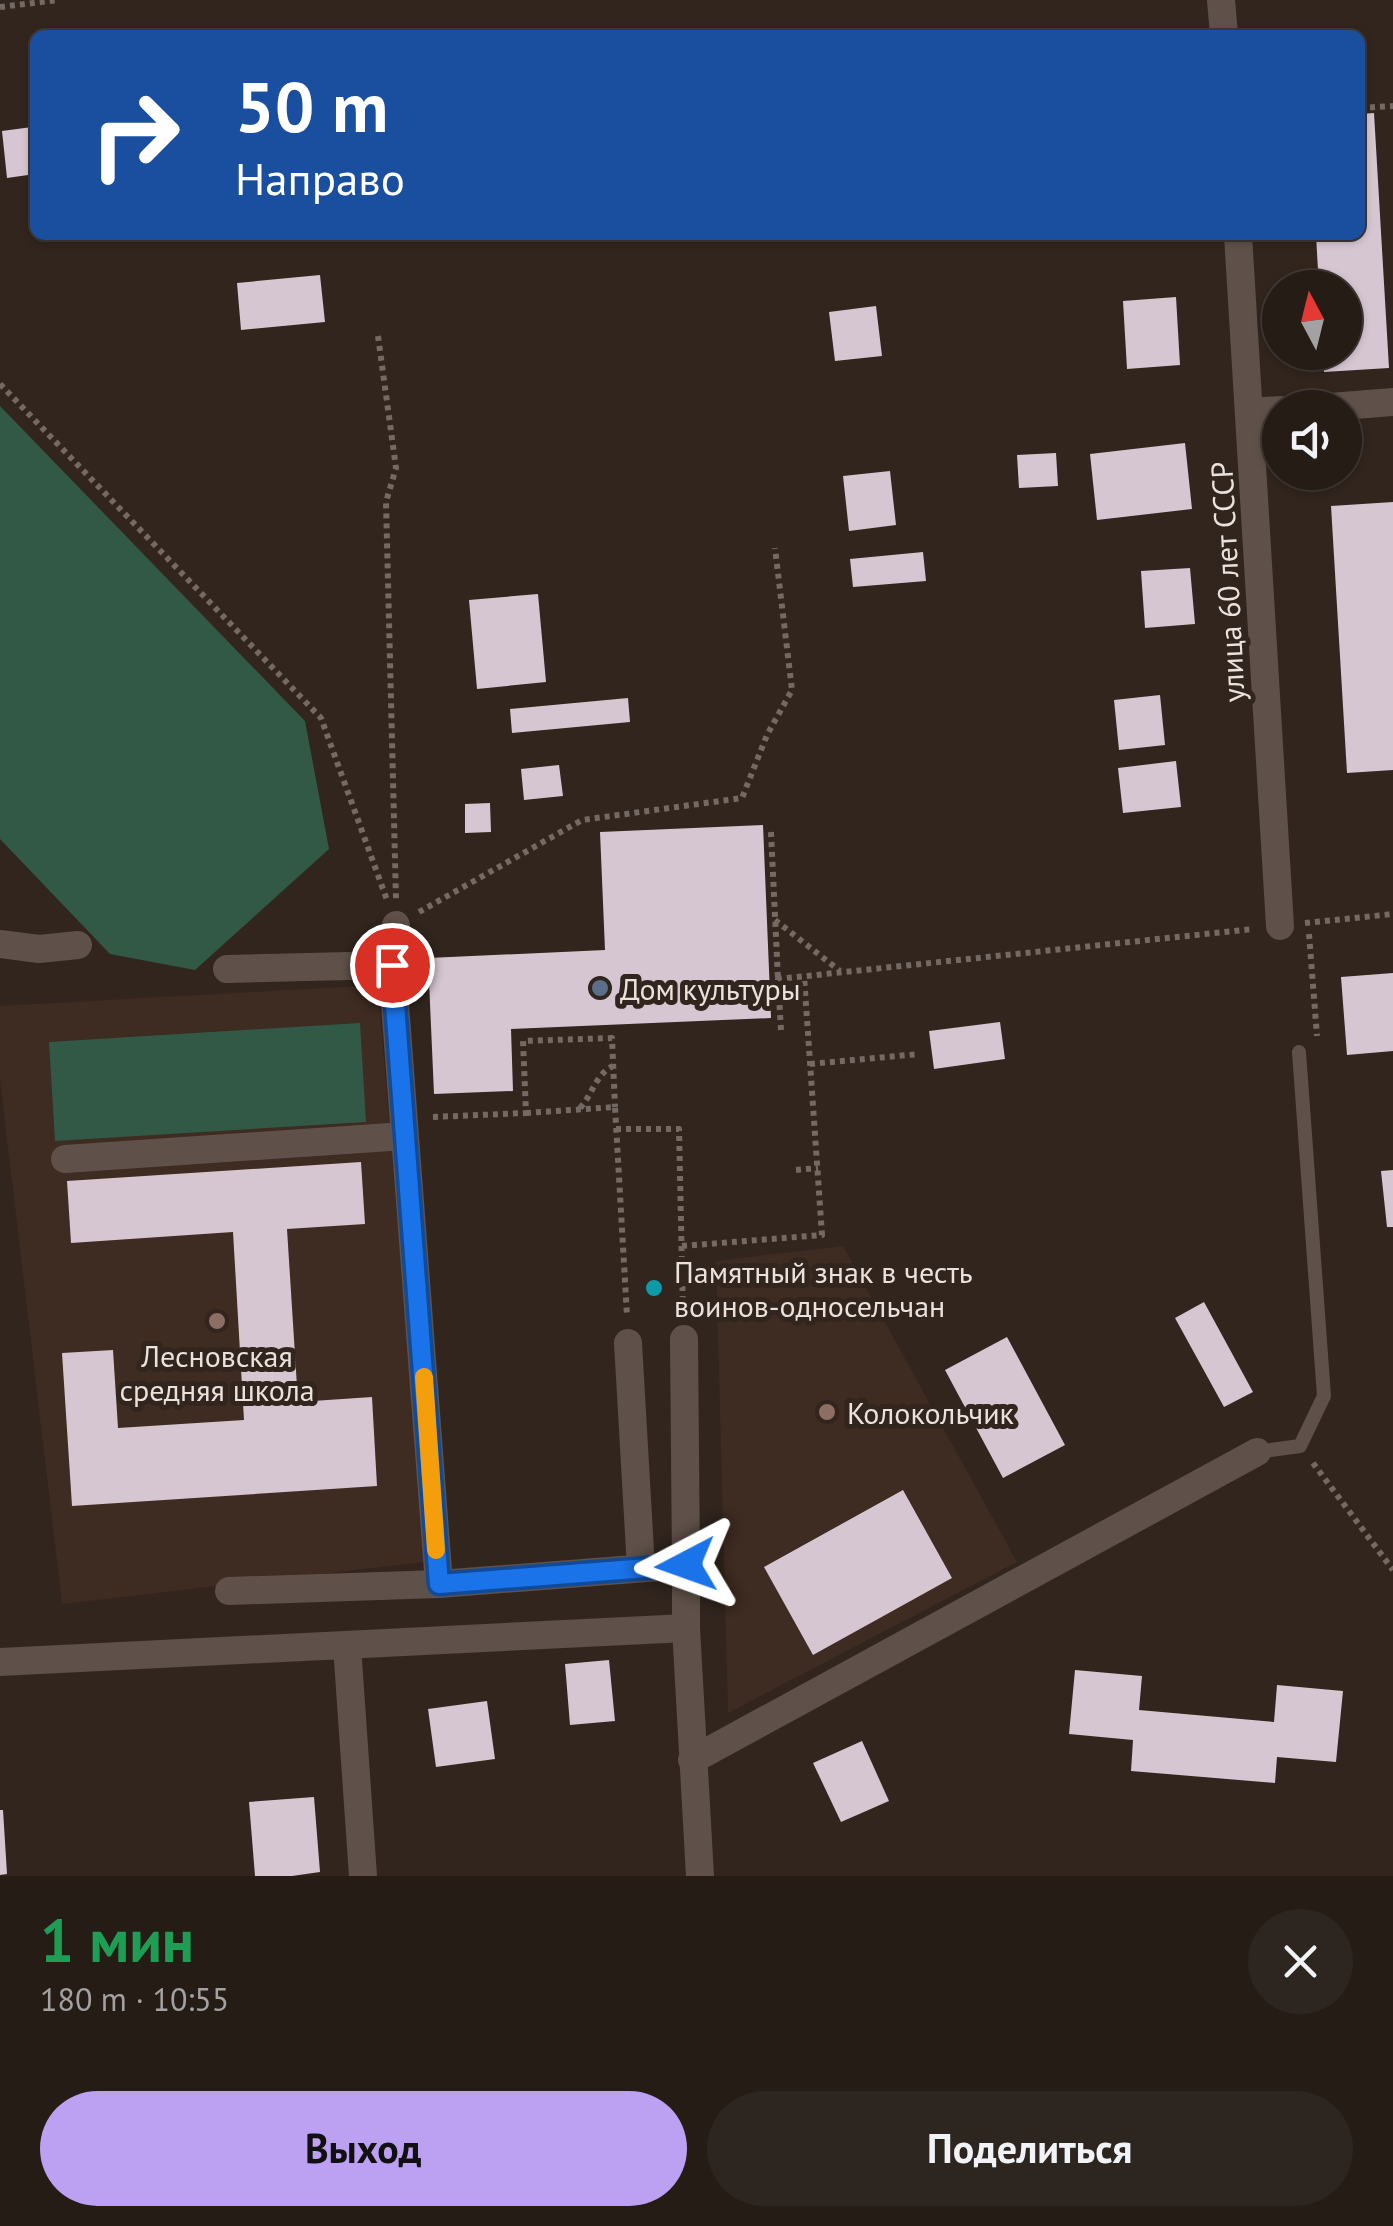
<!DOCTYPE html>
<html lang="ru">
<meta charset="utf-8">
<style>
body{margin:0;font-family:"PT Sans",sans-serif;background:#2d251f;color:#f1f3f6;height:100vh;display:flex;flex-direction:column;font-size:38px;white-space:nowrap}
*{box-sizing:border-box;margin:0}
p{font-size:32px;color:#a3a1a1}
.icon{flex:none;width:55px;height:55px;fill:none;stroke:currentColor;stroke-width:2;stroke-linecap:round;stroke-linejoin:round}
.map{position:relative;height:1876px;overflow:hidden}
.panel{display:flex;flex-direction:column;background:#251c16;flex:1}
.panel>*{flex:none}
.top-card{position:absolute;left:30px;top:30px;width:1335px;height:210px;border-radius:15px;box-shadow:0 2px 8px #0004,0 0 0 2px #423a35;background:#1a4fa0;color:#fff;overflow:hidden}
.needle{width:65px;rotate:353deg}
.fabs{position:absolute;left:1262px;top:270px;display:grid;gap:20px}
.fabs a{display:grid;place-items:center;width:100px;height:100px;border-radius:50%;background:#251c16;box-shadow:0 2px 8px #0004,0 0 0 2px #423a35;font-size:50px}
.pin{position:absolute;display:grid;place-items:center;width:85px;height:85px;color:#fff;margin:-42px;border:5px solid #fff;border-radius:50%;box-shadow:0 2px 10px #0007}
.me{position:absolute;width:110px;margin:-55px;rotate:266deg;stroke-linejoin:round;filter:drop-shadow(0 0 8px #0008)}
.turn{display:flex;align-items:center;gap:35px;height:210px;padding:0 40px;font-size:45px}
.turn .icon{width:130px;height:130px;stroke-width:2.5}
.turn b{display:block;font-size:70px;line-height:85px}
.round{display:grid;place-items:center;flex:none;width:105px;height:105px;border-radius:52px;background:#2d251f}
.head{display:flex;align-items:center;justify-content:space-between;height:170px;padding:0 40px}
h1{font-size:60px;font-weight:600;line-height:75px;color:#1e9e55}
.cta{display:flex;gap:20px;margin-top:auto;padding:20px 40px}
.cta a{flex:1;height:115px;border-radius:60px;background:#bca0f2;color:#111;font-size:40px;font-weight:600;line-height:115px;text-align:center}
.cta a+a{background:#2d251f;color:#f1f3f6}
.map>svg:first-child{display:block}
</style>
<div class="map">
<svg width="1393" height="1876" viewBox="0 0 1393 1876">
<rect width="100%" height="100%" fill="#31251e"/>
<path fill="#3e2b21" d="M378,985L425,1562L62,1604L0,1080V1006Z
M843,1246L1017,1562L728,1713L716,1261Z"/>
<path fill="#325946" d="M0,406L305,721L329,849L195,970L110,954L0,839Z
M360,1023L366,1122L55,1141L49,1042Z"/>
<path fill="#d6c6d1" d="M1374,113L1389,368L1324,372L1323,352H1345V288H1319L1316,235H1360V114Z
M32,127L35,174L7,178L2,131Z
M320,275L325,322L241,330L237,283Z
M1176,297L1180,365L1127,369L1123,301Z
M876,306L882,356L835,361L829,312Z
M1185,443L1192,509L1097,520L1090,454Z
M1056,453L1058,486L1019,488L1017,455Z
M890,471L896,525L849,531L843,476Z
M1393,502V770L1347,773L1331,506Z
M923,552L926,581L853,587L850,559Z
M1190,568L1195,624L1145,628L1141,571Z
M538,594L546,682L477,689L469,600Z
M1160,695L1165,745L1119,750L1114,700Z
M628,698L630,722L512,733L510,709Z
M1176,761L1181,807L1123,813L1118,768Z
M559,765L563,796L524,800L521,769Z
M490,803L491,832L465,833V804Z
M763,825L771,1018L511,1029L513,1091L434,1094L428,958L605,950L600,832Z
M1393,973V1051L1347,1055L1341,977Z
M1000,1022L1005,1059L934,1069L929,1031Z
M361,1162L365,1224L287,1229L298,1402L372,1397L377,1486L72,1506L62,1353L113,1350L118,1428L244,1420L233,1232L71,1243L67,1181Z
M1393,1170V1227H1387L1381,1171Z
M1204,1302L1253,1392L1224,1407L1175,1318Z
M1007,1337L1065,1445L1003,1478L945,1370Z
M903,1490L952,1578L813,1655L764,1567Z
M609,1660L615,1721L570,1725L565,1664Z
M1075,1670L1142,1676L1139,1710L1274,1722L1277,1685L1343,1691L1336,1762L1277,1757L1275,1783L1131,1771L1133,1740L1069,1734Z
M487,1701L495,1759L436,1767L428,1709Z
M862,1741L889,1801L841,1822L813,1763Z
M314,1797L320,1872L292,1876H255L249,1802Z
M0,1810H3L7,1874L0,1875Z"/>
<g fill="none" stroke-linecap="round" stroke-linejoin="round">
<path stroke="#746963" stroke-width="6" stroke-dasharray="5 5" stroke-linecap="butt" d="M0,7L58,0
M1360,108L1393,106
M378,336L396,468L386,502L396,899
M0,384L321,718L387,900
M771,832L778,979
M419,912L582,820L742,798L767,735L792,690L775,548
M775,920L840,971
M1305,923L1393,914
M1309,934L1317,1036
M781,1030L778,979L1253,929
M810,1064L919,1054
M580,1108C593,1094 595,1075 613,1066
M526,1113L615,1107L627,1316
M433,1117L526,1113L523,1041L612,1038L615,1107
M616,1129H679L683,1314
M796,1170L818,1168
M682,1246L822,1235L804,976
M1313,1463L1393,1570"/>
<path stroke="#5f5149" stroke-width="14" d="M1257,1452L1300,1446L1324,1396L1299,1052"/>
<path stroke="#5f5149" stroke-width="28" d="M1221,0L1224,35
M1238,235L1280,926
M1318,408L1393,402
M1250,412L1280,410
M396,925L392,965L439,1584
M0,944L39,949L78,945
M227,969L392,965
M65,1159L405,1136
M684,1339L686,1565
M628,1343L641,1568
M229,1591L439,1584L686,1565V1628L700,1876
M347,1646L363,1876
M0,1662L686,1628
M692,1760L1257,1452"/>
</g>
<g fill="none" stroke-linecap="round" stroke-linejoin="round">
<defs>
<path id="route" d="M392,965L439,1584L686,1565"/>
</defs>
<use href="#route" stroke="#114b97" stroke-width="25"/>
<use href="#route" stroke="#1a73e8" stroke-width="18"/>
<path stroke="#f59e0b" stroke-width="18" d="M424,1377L436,1550"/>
</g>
<circle fill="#5c6f8a" stroke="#31251e" stroke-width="4" cx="600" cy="988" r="10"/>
<circle fill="#0f9aa8" stroke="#31251e" stroke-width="4" cx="654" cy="1288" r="10"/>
<g fill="#8d6e63" stroke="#31251e" stroke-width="4">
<circle cx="217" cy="1321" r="10"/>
<circle cx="827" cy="1412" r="10"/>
</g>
<g text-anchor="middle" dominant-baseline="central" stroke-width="10" stroke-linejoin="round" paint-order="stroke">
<g font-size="30" fill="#ebe2de" stroke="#31251e">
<text transform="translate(1227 582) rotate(-93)">улица 60 лет СССР</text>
</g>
<g font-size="30" fill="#ebe2de" stroke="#31251e" text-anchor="start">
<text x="620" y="988">Дом культуры</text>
<text x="674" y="1271">Памятный знак в честь<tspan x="674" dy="34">воинов-односельчан</tspan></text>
<text x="217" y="1355" text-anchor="middle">Лесновская<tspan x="217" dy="34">средняя школа</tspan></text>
<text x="847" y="1412">Колокольчик</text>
</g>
</g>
</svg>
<div class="fabs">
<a><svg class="needle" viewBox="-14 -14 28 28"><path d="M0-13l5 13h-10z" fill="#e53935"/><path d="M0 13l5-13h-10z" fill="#a3a1a1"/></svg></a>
<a><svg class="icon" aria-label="sound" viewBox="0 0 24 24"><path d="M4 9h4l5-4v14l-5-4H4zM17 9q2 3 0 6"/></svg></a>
</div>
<div class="pin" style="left:392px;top:965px;background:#d93025"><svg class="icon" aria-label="arrive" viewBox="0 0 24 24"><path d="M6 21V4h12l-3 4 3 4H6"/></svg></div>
<svg class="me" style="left:686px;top:1565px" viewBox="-20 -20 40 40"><path d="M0-17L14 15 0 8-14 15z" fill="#1a73e8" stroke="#fff" stroke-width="4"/></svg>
<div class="top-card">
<div class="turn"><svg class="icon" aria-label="right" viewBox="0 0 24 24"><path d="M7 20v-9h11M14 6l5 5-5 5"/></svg><div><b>50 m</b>Направо</div></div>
</div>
</div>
<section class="panel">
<div class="head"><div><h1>1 мин</h1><p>180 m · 10:55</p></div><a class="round"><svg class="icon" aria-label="close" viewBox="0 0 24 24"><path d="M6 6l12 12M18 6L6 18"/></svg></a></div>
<div class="cta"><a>Выход</a><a>Поделиться</a></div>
</section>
